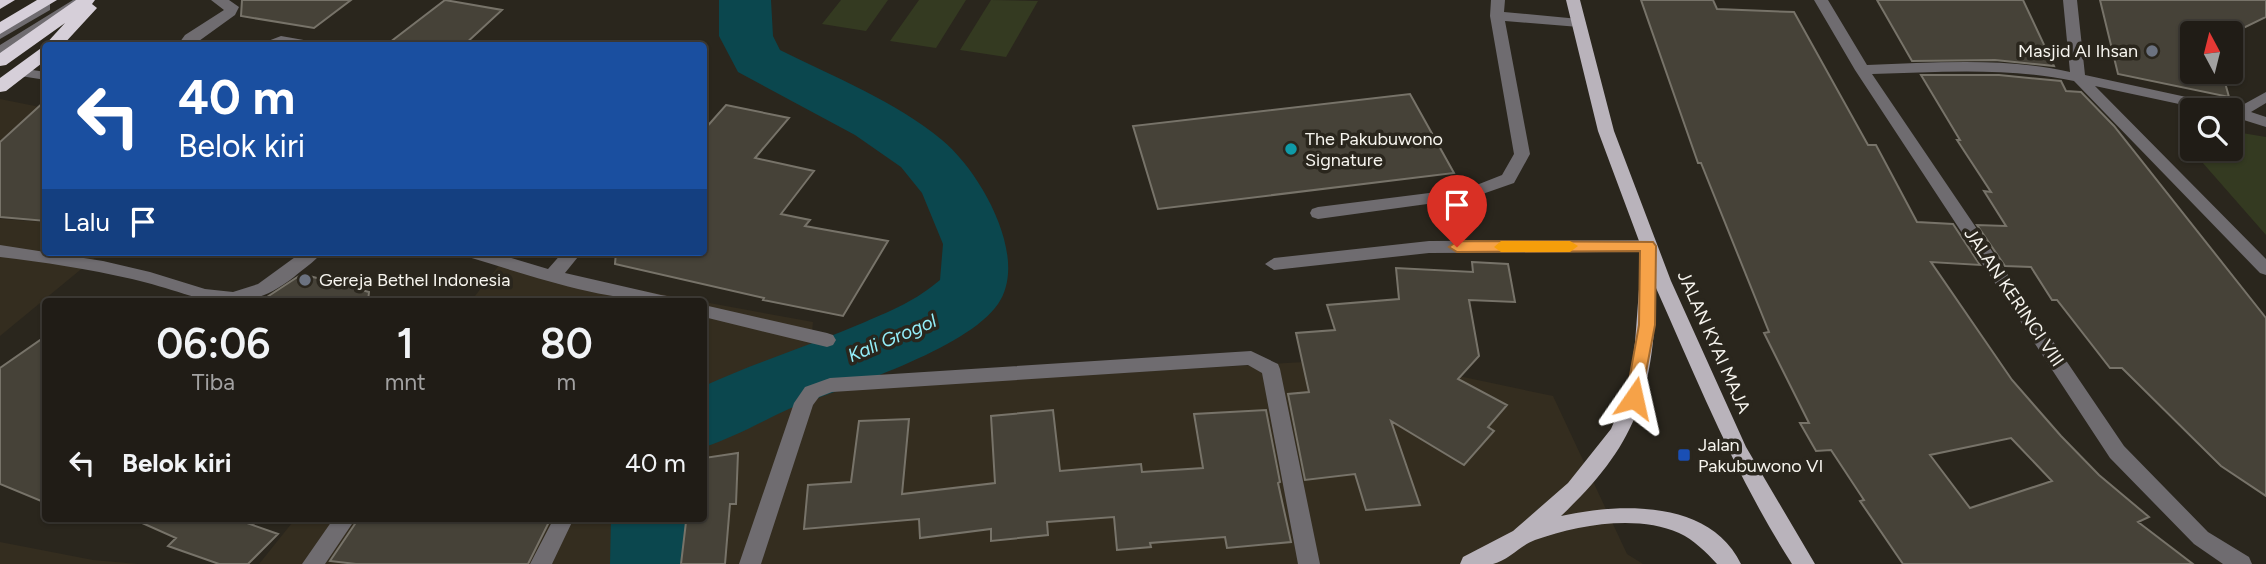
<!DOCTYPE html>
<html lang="id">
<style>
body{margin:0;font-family:Figtree,sans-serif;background:#2d2923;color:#f1f3f6;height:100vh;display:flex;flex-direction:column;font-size:26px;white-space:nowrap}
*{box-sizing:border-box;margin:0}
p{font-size:23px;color:#a2a1a1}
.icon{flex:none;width:38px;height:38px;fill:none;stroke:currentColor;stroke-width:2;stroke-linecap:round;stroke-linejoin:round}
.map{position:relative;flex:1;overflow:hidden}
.side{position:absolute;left:42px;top:298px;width:665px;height:224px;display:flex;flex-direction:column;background:#201c16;border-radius:7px;box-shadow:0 2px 5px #0004,0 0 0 2px #3d3a35}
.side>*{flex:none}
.top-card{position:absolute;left:42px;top:42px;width:665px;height:214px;border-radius:7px;box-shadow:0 2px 5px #0004,0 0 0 2px #3d3a35;background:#1a4fa0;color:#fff;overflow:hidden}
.needle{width:46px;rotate:353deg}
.buttons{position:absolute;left:2180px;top:21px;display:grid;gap:14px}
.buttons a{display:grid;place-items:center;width:63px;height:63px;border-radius:7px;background:#201c16;box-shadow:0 2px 5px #0004,0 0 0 2px #3d3a35;font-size:35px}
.pin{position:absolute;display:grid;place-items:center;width:60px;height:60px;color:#fff;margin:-72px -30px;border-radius:50% 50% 50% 0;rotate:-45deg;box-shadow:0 0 7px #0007}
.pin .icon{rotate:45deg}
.me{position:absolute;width:77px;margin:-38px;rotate:11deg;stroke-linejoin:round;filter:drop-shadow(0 0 5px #0008)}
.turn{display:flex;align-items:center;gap:24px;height:147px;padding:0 21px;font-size:32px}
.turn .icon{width:91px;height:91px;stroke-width:2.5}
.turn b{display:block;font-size:49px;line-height:60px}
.then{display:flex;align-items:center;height:66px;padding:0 21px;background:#0003;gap:14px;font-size:26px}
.eta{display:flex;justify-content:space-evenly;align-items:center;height:119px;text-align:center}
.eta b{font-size:42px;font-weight:600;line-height:49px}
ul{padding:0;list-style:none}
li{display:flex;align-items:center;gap:21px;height:91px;padding:0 21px}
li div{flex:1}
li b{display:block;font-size:26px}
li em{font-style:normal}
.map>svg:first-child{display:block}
</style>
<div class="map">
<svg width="2266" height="564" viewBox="0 0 2266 564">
<rect width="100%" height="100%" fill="#2a261d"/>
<path fill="#342d1f" d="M0,99L45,108L0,213Z
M0,219L45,222L46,252H102L0,336Z
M500,264L698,301H471Z
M704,302L813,322L806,391L1373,358L1553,396L1627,554L1643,564H259L296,518H704Z
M0,542L93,560L138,564H0Z"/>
<path fill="#343a21" d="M841,0H888L866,31L822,24Z
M919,0H966L936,48L890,41Z
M991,0L1038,1L1006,57L960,50Z
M2242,133L2266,137V235L2202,162L2210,149H2231V135Z"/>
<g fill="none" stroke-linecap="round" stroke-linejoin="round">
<path fill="#0b474e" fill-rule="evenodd" d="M719,0H771L773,36L780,50C834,77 895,101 942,140C980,171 1030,258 998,304C966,350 845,387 791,408C762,421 735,437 704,447V386C756,362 812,345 865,322C895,309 915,301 940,280L943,244L922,193L901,167L855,135L738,72L719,36Z
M611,518H689L692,564H610Z"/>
</g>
<path fill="#464238" stroke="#777369" stroke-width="2" fill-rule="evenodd" d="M242,0H351L314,28L241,16Z
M445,0L502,10L463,46H385Z
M1641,0H1713L1717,9L1794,12L1868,145H1876L1917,222L1953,224L1980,265L1931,262L2012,380L2061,436L2099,475L2149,517L2138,522L2193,564H1903L1860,501L1864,500L1831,450L1816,451L1800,423H1809L1764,333L1769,332L1701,163H1698ZM2011,438L2052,481L1970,508L1930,455Z
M1877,0H2023L2054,66L1995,60L1912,61Z
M2100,0H2266V17L2231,34L2193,33V72H2222L2229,97L2118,74Z
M1921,75H1999L2061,81L2066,91L2081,92L2114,126L2266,318V496L2221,466L2122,368H2110L2057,300H2052L2031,267L2005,266L1977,225L2006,226L1984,191L1991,192L1957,140H1960Z
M1410,94L1454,173L1158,209L1133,126Z
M46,100V221L0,217V142Z
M726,105L789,118L755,158L814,171L781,214L810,220L805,226L888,241L843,316L763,300L764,298L615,264L616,252H704V130Z
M1472,262L1508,264L1515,302L1469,300L1479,356L1458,379L1507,405L1488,427L1494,431L1464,465L1391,421L1420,505L1366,510L1355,474L1305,480L1288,394L1309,392L1296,333L1335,330L1327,305L1399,299L1396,268L1473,272Z
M302,274L369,292L368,301H261Z
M46,336V503L0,484V368Z
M1053,410L1060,471L1141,464L1142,472L1203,468L1194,414L1266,410L1280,482L1278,483L1291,542L1227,548L1225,537L1150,543L1151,547L1117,550L1114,517L1047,522L1048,535L991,541V529L920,538L919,519L804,529L808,485L851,482L859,421L909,419L902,494L995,483L991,416Z
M738,453L736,504H730L725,564H681L686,522L704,520V458Z
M131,518H233L278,534L248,564H219L168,546L176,538Z
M359,518H551L528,564H356L330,561Z"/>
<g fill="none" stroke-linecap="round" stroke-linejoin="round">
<path fill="#6f6c70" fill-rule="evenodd" d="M73,0H89L0,55V45Z
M211,0H229L239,7L235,15L192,46H177L185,35L224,10Z
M1491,0H1505L1504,12L1579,19L1586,23L1579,27L1505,21L1530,154L1514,183L1471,198L1318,219L1312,217L1310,213L1312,209L1318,207L1469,188L1502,175L1514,154L1490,16Z
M1814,0H1828L1867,65C1934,63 2004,57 2070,72L2063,0H2077L2085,75L2237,108L2266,92V103L2251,112L2266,117V127L2231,116V110H2207L2095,86L2266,259V275L2260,273L2074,81C2008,67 1939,72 1872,74L2124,446L2208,532L2249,557L2252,564H2223L2194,544L2110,458L1855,70Z
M45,3L50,4V10L0,39V29Z
M281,36L315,42L317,45L255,46Z
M19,68L46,72V80L14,75L12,72L14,69Z
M1648,240L1656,246L1648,252L1429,253L1274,270L1265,264L1274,258L1429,241Z
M0,245L103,261L150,272L205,289L233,292L258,284L302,252H322C315,262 303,269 294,277C234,324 195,293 132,279C88,269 44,262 0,257Z
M462,252H491L548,269L563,252H582L565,273L661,295L667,296L670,301C600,301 532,276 465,256Z
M704,305L827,333L833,335L836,340L833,345L827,347L704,317Z
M1251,351L1278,364L1280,369L1320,564H1298L1262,373L1248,365L832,392L819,397L813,405L761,564H739L794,403L805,387L830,378Z
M334,518H356L325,564H302Z
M554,518H574L552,564H530Z"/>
<path fill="#b9b3bb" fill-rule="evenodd" d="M1566,0H1580L1614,131L1671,281L1746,447L1815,564H1792C1736,477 1698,382 1656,288C1654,390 1638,444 1561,516C1619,503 1710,499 1741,564H1717C1706,552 1694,540 1679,533C1637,514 1577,525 1535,540C1521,545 1509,560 1493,564C1483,564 1470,564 1460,564L1463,557L1513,531L1568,483L1611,429L1625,396L1630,379L1635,343L1642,249L1598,131Z"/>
<path fill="#d6cfd9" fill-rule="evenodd" d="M0,0H15L0,9Z
M37,0H57L0,34V22Z
M76,0H95L92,4L97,8L62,46H46V60L6,91L0,92V78L44,46L65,23L6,65L0,66V53Z"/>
</g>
<path fill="#f6a248" stroke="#a0692f" stroke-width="2" d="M1457,241L1653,242L1656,246L1655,325L1640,403H1628L1626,398L1639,325L1640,251L1457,252L1449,247Z"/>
<path fill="#f59e0b" d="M1501,241H1570L1578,246L1570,252H1501L1494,247Z"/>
<g fill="#6b7280" stroke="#2a261d" stroke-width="2.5">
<circle cx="2152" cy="51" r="7"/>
<circle cx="305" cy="280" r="7"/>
</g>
<circle fill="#0f9aa8" stroke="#2a261d" stroke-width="2.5" cx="1291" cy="149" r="7"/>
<rect fill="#1a4fb4" stroke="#2a261d" stroke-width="2.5" x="1677" y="448" width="14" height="14" rx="3.5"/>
<g text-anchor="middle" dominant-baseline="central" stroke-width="7" stroke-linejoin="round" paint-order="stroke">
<g font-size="18" fill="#f6f4ee" stroke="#2a261d" text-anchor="start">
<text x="2138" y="51" text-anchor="end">Masjid Al Ihsan</text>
<text x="1305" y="139">The Pakubuwono<tspan x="1305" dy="21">Signature</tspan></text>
<text x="319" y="280">Gereja Bethel Indonesia</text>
<text x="1698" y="445">Jalan<tspan x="1698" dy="21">Pakubuwono VI</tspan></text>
</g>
<g font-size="18" fill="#f6f4ee" stroke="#2a261d">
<text transform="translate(2014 297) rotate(56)">JALAN KERINCI VIII</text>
<text transform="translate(1714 342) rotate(66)">JALAN KYAI MAJA</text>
</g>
<g font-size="19" font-style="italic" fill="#94effa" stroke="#2a261d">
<text transform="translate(892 338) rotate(-23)">Kali Grogol</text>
</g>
</g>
</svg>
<div class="buttons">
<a><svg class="needle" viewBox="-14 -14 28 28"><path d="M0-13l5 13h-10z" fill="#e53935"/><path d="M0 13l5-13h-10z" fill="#a2a1a1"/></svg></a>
<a><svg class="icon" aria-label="search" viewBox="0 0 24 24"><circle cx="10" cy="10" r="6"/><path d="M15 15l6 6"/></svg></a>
</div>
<div class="pin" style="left:1457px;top:247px;background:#d93025"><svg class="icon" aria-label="arrive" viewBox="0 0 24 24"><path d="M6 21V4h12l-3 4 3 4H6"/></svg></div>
<svg class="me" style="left:1634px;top:398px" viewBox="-20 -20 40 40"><path d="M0-17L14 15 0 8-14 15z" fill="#f6a248" stroke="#fff" stroke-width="4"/></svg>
<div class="top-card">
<div class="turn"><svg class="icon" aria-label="left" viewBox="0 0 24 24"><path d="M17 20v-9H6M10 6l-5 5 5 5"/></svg><div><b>40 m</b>Belok kiri</div></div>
<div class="then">Lalu<svg class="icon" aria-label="arrive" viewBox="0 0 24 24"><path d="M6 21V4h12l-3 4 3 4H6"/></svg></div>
</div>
<section class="side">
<div class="eta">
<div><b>06:06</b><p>Tiba</p></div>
<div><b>1</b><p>mnt</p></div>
<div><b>80</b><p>m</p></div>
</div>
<ul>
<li><svg class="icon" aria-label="left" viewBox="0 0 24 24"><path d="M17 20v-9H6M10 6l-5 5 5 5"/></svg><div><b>Belok kiri</b></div><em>40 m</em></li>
</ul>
</section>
</div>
